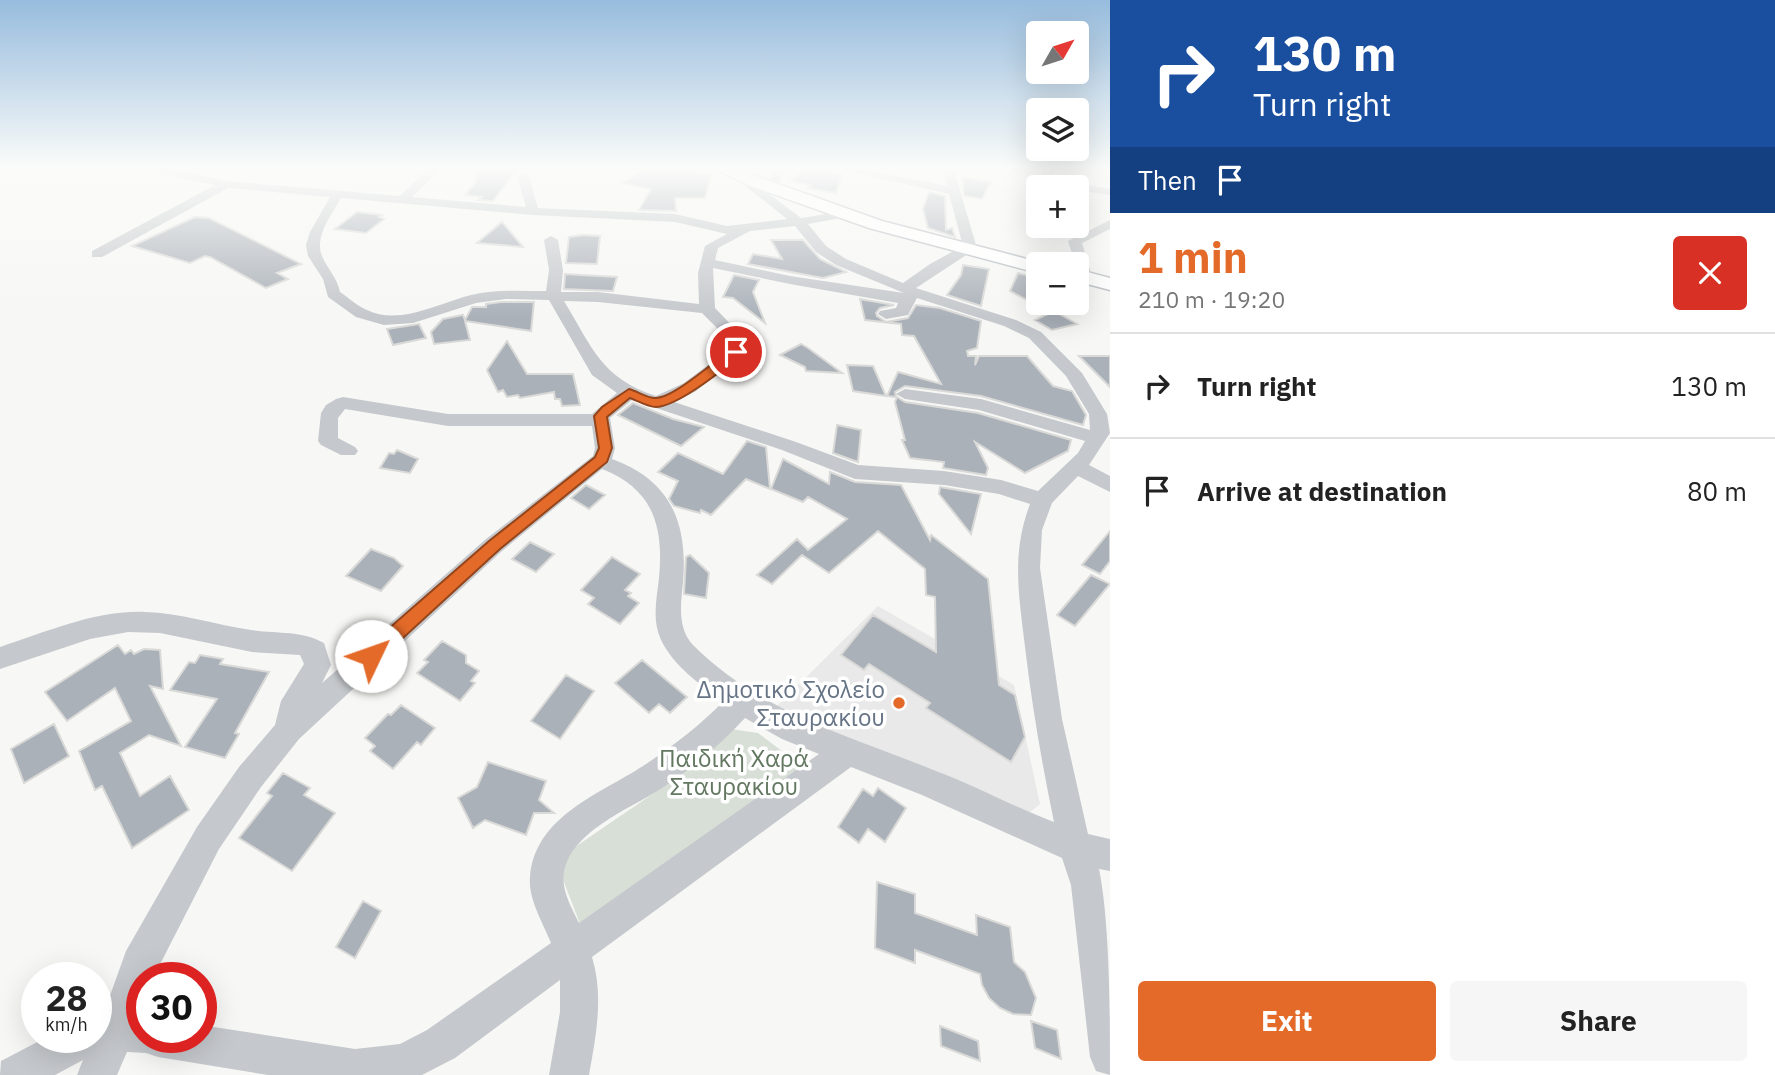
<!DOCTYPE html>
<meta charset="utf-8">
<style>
body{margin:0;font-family:"IBM Plex Sans",sans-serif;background:#f6f6f6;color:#222;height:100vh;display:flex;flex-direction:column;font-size:26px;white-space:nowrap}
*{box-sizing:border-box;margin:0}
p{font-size:23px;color:#767676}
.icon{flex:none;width:38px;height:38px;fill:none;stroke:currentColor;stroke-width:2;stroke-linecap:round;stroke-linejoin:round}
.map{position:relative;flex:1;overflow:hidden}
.panel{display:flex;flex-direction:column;background:#fff;width:665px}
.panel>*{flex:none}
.banner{background:#1a4fa0;color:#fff;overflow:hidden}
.needle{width:46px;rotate:51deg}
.tools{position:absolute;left:1026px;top:21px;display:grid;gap:14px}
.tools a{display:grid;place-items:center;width:63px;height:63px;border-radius:7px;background:#fff;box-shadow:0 7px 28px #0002;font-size:35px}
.speed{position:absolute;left:21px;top:962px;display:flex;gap:14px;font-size:35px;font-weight:700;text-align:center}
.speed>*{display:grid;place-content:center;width:91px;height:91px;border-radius:50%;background:#fff;box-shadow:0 7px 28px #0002;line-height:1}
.speed small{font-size:18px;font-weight:400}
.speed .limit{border:10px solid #d22;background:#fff;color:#111}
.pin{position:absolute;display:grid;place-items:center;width:60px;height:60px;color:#fff;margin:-30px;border:4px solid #fff;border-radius:50%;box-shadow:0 2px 7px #0007}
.me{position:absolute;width:77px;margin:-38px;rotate:48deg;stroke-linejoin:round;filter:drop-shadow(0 0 5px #0008)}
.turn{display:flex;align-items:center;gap:24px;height:147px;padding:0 28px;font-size:32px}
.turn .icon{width:91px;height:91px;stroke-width:2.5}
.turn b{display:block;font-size:49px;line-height:60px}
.then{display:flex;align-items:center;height:66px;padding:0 28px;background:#0003;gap:14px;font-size:26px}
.round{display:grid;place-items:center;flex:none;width:74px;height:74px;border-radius:7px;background:#f6f6f6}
.head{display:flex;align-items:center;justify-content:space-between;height:119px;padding:0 28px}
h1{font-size:42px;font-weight:700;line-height:52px;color:#e36a29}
.cta{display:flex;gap:14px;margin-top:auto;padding:14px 28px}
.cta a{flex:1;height:80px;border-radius:7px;background:#e36a29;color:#fff;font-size:28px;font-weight:700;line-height:80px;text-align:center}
.cta a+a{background:#f6f6f6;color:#222}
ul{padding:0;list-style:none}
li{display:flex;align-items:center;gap:21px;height:105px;padding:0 28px;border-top:2px solid #e0e0e0}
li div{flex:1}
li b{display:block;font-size:26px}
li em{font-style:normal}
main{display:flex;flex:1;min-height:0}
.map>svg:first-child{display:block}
</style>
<main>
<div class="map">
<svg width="1110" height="1075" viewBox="0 0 1110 1075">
<rect width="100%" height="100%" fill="#f7f8f5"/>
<path fill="#e8e9e8" d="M878,606L1014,685L1040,804L1029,813L772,711Z"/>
<path fill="#d8dfd6" d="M724,728L758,733L807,770L582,929L560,872L575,847L654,793Z"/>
<path fill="#abb1b9" stroke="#d9d9d7" stroke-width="2" d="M477,167H519L493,201L478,200L482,197L465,195L476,182Z
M650,167H692L688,172L711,174L705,198H675L676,211L639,210L651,189L623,183Z
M808,167H829L834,170L833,173L842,174L836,193L808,188L811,185L791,181Z
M962,177L991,182L982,199L964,196Z
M929,192L945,196L946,230L952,228L955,237L928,228L923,209Z
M357,212L382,215L379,217L384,219L366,233L335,229Z
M195,217L209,218L301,264L277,273L288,279L266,288L210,257L205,256L190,263L132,246Z
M502,222L523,247L477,243Z
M583,235L600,236L597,264L566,263L569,237Z
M771,240H803L820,259L846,272L823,278L748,264L753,254L782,259Z
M963,265L989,269L981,306L947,295L961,275Z
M1018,273L1038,278V306L1010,291Z
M565,274L617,277L613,291L564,289Z
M734,275L759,280L753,292L765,323L733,298L723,297Z
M860,299L894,305L880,308L876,313L877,316L886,322L908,318L916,305L940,308L981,321L977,348L967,351L968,356H976L975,365L979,356H1027L1053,386L1072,391L1086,415L1083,425L981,396L905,386L895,392L896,397L887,396L898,372L941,384L914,336L902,335L901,324L865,320Z
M501,302H534L531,331L465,321L470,340L434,344L431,332L443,319L463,315L465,320L472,307H486V304Z
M1054,311L1077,324L1052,330L1035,320Z
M419,324L426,338L393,345L387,329Z
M507,341L527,374H573L580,405L562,406L560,399H555L554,392L520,398L518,395L507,397L503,390L498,392L487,370Z
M801,344L808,348L842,373L806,371L805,367L780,355Z
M1079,356H1110V387Z
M847,365L873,366L886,396L853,391Z
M897,397L905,402L978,413L1071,440L1068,451L1025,473L975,442L988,468L986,475L943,468L944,462L910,458L902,440H905L895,402Z
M633,403L673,419L704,427L681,446L618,415Z
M837,425L861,430L858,462L833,453Z
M747,441L766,447L770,489L746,479L711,515L701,510L700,513L674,506L669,499L678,481L658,472L678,453L723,474Z
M397,450L418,459L410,473L380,468L389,453L394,454Z
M783,459L829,484L830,472L855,482L901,485L930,540L931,535L988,579L999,685L1015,695L1025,737L1011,762L926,708L930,703L869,664L864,670L841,655L873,615L936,652L935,597L926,595L925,569L878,531L829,573L802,555L772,584L757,575L797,539L808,550L847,519L808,497L803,502L771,489Z
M586,485L605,495L589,509L571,498Z
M940,487L981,494L971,534L939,494Z
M1110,531V561L1100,574L1082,565Z
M530,542L554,554L536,572L512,559Z
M371,549L394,558L403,566L381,591L346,576Z
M690,555L709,573L706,598L684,594L686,557Z
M612,557L640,574L625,590L631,593L628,596L639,603L620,624L588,604L594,598L581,590Z
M1091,575L1110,584L1075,626L1057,615Z
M442,641L466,655V663L479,671L471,681L475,683L460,701L417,673L428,662L424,660Z
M118,645L125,654L131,650L134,654L144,649L160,650L163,689L150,686L181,746L149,735L120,753L140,796L170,776L189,810L132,848L102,786L95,790L79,751L131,721L115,688L67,721L45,692Z
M200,655L223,659L220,664L269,672L235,733L239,734L225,758L185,747L217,699L170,690L189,662L195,663Z
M642,660L687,697L670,713L659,704L649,713L615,683Z
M566,675L594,691L560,739L531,721Z
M401,705L435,728L421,745L417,742L393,769L370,751L375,746L365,738L388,714L391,715Z
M54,724L69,756L24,783L11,749Z
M488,762L546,781L539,800L554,813H534L526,835L485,820L473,828L458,798L477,787Z
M283,773L310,788L304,795L335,813L292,871L239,838L272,796L267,793Z
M878,788L906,808L885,842L868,829L859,843L838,827L863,789L873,796Z
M877,882L915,894V913L977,935L976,915L1010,927L1014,962L1025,972L1036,998L1031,1015L1013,1014L1000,1008L989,998L982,985L980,974L915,950V963L875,948Z
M363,901L381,911L355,958L336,947Z
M1031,1021L1057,1030L1061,1059L1035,1048Z
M940,1026L978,1041L980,1061L941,1046Z"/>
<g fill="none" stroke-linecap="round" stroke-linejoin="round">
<defs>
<path id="secondary" d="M710,167H730L882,221L1046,264H1038V273L869,228L751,186Z
M1076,269L1110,278V290L1076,281Z"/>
</defs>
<use href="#secondary" stroke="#b7bbc1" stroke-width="3"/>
<path fill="#c5c8cc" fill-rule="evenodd" d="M152,167H166L226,181L400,196L430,167H438V171L412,197L526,207L517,176L523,173L529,176L538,208L675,214L727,226L787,219L745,186V182L752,178L758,181L756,184L801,218L846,211V217L808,224L826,246L846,259L903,283L930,264L963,246L949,194L831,167H850L947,186L943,167H953L977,248L916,288L1016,320L1041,332L1082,373L1107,414L1110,433L1089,465L1110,476V492L1078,476L1052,503L1042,530L1040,568L1062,719L1088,834L1110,839V871L1099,869C1110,923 1110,1016 1110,1075L1096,1071L1090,1057L1071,885L1062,858L922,795L851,767L592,957C604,996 596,1036 589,1075H549L560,1012V980L455,1058L422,1075H268L158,1057L146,1053L127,1052L117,1075H77L83,1060L55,1075H0L1,1061L45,1038H96V1017L103,1015L126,951L197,827L239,767L275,725L281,701L304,664L300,655L252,652L160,633L128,632L90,639L0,669V647C47,632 95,610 145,612C181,613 216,625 251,630C277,634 301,630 324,643L331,665L322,683L486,539L593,456L595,448L592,426H448L345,409L338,418V438L355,447L358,451L355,455H341L321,445L318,441L321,413L326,405L336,399L343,397L448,414H592L617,393L592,375L549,300L506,299L476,303L413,323L384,325L356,317L328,297L323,279L308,256L306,245L310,232L330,197L228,188L102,257H92V251L215,185L168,175ZM341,198L533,215L675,222L727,234L705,246L698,273L699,304L598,292H561L563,270L558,240L551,236L544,240L549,270L546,291C521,291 496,289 471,295C439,303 399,326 367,310C357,306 349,298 340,292C337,277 328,270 322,256C314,237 332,214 341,198ZM795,226L816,252L836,265L904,293L790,276L715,260L718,248L750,231ZM713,268L790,284L898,303L896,308L880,311L878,314L886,319L908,315L917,298L1004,326L1029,338L1066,376L1089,414L1090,430L981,399L905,389L896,394L905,399L979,410L1085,441L1078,453L1038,491L1001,480L944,471L858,465L796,442L674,402L696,391L744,352L739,333L715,308ZM564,301L598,302L702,313L723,334L728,350L684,383L656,396C601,378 592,347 564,301ZM632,400L782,450L855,479L944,485L999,494L1030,504C1011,554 1019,595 1025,647C1032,706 1042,764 1054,822C1014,807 976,786 936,771C848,735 762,714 692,644C677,626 681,603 683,582C688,522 670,480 612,459L615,448L610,418ZM602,469C653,489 664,526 659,578C657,596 653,614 658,632C668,663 699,683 723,702C699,726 672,747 643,766C600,794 535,816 530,877C528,899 543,923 551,943L427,1030L400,1044L355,1049L201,1025V1038H142V978H153L219,849L261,787L299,739L502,551ZM745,718L782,739L819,754L579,923C571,906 559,887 565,867C578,826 636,807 668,784C696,765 722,743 745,718Z
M777,167H787L775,190H767L765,188Z
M1045,167H1055L1053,176L1057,180L1110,189V195L1076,190V187L1050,185L1041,177Z
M1110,220V229L1082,243L1092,277L1085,281L1080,280L1068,241Z"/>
<use href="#secondary" fill="#fff" fill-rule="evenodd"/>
</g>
<linearGradient id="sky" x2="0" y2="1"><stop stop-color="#97bcdd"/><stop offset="0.53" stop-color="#fbfcfa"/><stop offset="1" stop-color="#fbfcfa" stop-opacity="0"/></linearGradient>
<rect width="1110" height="317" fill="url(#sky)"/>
<path fill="#e36a29" stroke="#94451b" stroke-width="2" d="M736,349L742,352L741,355C724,369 678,406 656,407C648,407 638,401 630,398L607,417L612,448L607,462L500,549L378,661L371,664L364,661L362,656L364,650L489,541L595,457L599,448L594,416L602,407L629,389C637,391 647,398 655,398C675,399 718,355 736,349Z"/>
<circle fill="#e36a29" stroke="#fff" stroke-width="2.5" cx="899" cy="703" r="7"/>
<g text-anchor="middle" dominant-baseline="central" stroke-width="7" stroke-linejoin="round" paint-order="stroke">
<g font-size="24" fill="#667486" stroke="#fff" text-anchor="end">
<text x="885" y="689">Δημοτικό Σχολείο<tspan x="885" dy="28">Σταυρακίου</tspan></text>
</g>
<g font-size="24" fill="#637861" stroke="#fff">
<text x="734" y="758">Παιδική Χαρά<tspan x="734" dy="28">Σταυρακίου</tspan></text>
</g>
</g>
</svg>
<div class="tools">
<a><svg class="needle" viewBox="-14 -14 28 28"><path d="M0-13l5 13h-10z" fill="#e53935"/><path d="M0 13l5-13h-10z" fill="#767676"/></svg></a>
<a><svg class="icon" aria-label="layers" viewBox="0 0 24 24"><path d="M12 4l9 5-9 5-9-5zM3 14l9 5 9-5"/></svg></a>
<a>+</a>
<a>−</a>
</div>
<div class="speed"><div>28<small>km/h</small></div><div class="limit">30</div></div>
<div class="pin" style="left:736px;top:352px;background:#d93025"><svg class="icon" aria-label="arrive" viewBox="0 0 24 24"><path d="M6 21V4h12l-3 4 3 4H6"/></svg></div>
<svg class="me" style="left:371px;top:656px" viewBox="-20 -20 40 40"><circle r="19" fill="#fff"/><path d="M0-13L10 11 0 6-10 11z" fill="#e36a29"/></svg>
</div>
<section class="panel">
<div class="banner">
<div class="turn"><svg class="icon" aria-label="right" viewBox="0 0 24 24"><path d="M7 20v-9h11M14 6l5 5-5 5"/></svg><div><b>130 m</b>Turn right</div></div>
<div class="then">Then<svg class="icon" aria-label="arrive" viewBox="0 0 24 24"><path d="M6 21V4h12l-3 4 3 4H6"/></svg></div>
</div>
<div class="head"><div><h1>1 min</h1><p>210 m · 19:20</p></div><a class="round" style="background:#d93025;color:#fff"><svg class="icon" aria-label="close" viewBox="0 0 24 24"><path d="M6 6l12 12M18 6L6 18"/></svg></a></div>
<ul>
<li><svg class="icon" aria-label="right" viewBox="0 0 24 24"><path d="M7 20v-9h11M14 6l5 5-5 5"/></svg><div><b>Turn right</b></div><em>130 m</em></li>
<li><svg class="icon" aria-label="arrive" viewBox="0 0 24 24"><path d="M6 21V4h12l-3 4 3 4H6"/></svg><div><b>Arrive at destination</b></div><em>80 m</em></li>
</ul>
<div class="cta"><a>Exit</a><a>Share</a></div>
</section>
</main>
